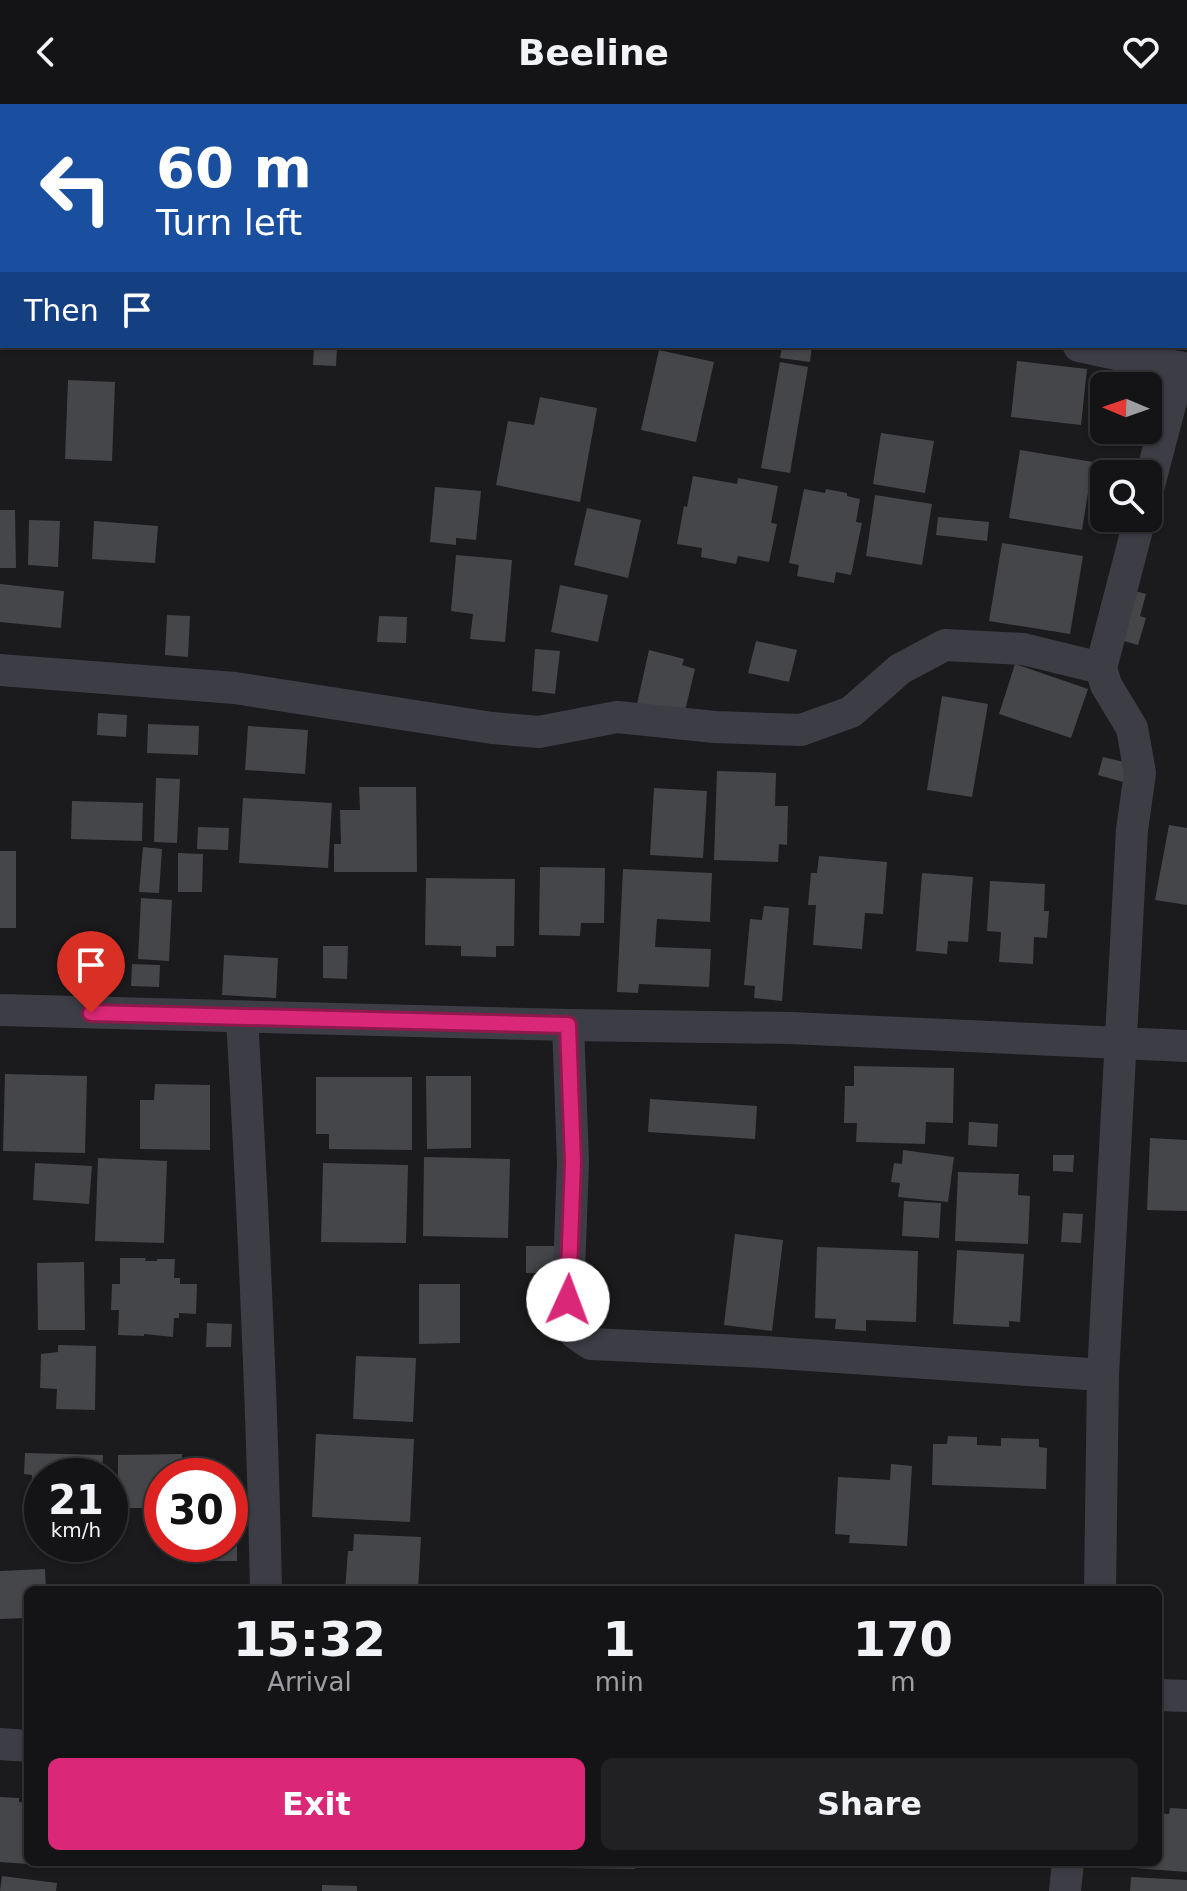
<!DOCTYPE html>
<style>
body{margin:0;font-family:"DejaVu Sans",sans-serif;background:#212123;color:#f1f3f6;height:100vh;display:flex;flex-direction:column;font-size:30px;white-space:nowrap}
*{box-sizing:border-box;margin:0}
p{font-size:26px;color:#9d9ea1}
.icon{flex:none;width:44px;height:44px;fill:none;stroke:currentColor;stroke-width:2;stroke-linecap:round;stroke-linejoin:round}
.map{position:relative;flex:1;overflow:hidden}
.side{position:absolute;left:24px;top:1482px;width:1138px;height:280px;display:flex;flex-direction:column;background:#141416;border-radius:12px;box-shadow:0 2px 6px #0004,0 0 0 2px #333335}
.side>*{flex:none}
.guide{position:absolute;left:0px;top:0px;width:1188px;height:244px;box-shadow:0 2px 6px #0004,0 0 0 2px #333335;background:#1a4fa0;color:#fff;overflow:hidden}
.needle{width:52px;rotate:272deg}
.tools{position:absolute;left:1090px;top:268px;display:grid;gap:16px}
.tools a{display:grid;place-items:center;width:72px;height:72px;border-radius:12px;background:#141416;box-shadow:0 2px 6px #0004,0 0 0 2px #333335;font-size:40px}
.speed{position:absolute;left:24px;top:1354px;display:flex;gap:16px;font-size:40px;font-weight:700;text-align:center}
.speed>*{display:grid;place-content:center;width:104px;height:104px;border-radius:50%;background:#141416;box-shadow:0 2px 6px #0004,0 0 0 2px #333335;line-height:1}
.speed small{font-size:20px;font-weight:400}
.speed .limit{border:12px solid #d22;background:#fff;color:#111}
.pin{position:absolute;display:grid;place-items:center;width:68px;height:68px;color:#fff;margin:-82px -34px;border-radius:50% 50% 50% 0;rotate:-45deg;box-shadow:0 0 8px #0007}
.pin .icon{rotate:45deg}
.me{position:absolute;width:88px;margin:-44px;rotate:2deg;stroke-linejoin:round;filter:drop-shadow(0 0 6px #0008)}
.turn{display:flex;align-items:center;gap:28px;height:168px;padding:0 24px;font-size:36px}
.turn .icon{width:104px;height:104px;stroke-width:2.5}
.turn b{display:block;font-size:56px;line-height:68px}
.then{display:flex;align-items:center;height:76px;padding:0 24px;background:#0003;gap:16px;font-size:30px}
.eta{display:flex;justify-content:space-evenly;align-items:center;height:136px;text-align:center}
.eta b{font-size:48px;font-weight:700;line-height:56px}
.cta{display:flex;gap:16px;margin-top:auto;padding:16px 24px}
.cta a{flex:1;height:92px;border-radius:12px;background:#db2777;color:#fff;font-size:32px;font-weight:700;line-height:92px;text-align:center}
.cta a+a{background:#212123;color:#f1f3f6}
header{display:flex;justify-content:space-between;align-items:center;height:104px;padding:0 24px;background:#141416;font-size:36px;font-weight:700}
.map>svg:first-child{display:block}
</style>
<header><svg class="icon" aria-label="back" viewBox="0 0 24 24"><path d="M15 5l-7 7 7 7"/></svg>Beeline<svg class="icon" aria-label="heart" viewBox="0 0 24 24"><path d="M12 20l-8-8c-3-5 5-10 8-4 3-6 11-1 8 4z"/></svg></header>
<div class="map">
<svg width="1187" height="1787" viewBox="0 0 1187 1787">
<rect width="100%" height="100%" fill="#1b1b1d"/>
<path fill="#45464a" d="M314,242H337L336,262L313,261Z
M782,242H812L810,258L780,254Z
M659,246L714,258L696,338L641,326Z
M1017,257L1087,265L1081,321L1011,313Z
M780,258L808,263L790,369L761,364Z
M68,276L115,278L112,357L65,355Z
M540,293L597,304L580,398L496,381L508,317L534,321Z
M881,329L934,337L925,389L873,380Z
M1020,346L1093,358L1082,426L1009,414Z
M693,372L737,380L738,374L778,382L771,419L777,420L769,458L738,452L736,460L701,453L702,444L677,440L684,402L687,403Z
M435,383L481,387L476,436L456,434V441L430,438Z
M804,385L825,389L826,385L847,389V392L860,395L856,418L862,419L851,471L836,468L834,479L797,472L799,461L789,459Z
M875,391L932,400L922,461L866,452Z
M587,404L641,416L628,474L574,461Z
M0,406H15L16,464H0Z
M938,413L989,418L987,437L936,431Z
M29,416L60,417L58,463L28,461Z
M94,417L158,422L155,459L92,455Z
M1002,439L1083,452L1070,530L989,517Z
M456,451L512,456L505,538L470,535L473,510L451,507Z
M0,480L64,487L61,524L0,518Z
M560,481L608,491L598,538L551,528Z
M1131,486L1146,490L1140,512L1146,514L1138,541L1117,535Z
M167,511L190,512L188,553L165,551Z
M379,512L407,513L406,539L377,538Z
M756,537L797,546L789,578L748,569Z
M535,545L560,547L555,590L532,587Z
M649,546L684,555L682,561L695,565L684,611L637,600Z
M1015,560L1088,585L1071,634L999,610Z
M942,592L988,600L972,693L927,686Z
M98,609L127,611L126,633L97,631Z
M148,620L199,622L198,651L147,649Z
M248,622L308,626L305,670L245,666Z
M1103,653L1128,659L1123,678L1098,671Z
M717,667L776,669L775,702H788L787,741L779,740L778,758L714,756Z
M156,674L180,675L177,739L154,738Z
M359,683H416L417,768H334V740H341L340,706H360Z
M654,684L707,687L703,754L650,751Z
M243,694L332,699L328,764L239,759Z
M72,697L143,699L142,737L71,735Z
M1169,721L1187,724V801L1155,796Z
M198,723L229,724L228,746L197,745Z
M143,743L162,745L159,789L139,788Z
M0,747H16V824H0Z
M178,749L203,750L202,788H178Z
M819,752L887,758L883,810L865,809L862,845L813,841L816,801H808L811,769H817Z
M540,763L605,764L604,819H581L580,832L539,831Z
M623,765L712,769L710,818L657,815L655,843L711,845L709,883L639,880L638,889L617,888Z
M922,769L973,773L968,838L948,837L947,850L916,847Z
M426,774L515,775L514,842H496V853L461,852V842L425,841Z
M990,777L1045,780L1044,807H1049L1047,834L1034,833L1033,860L999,858L1001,828L987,827Z
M141,794L172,796L169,857L138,855Z
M764,802L789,804L782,897L754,894L755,882L744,881L750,815L762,816Z
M323,842H348L347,875L323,874Z
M224,851L278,854L276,894L222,891Z
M132,860L160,861L159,883L131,882Z
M854,962L954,964L953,1019L926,1018L925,1040L856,1038L857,1019H844L845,982H854Z
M5,970L87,972L85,1049L3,1047Z
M426,972H471V1044L427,1045Z
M316,973H412V1046L329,1045V1030H316Z
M155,980L210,981V1046L140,1045V996H154Z
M650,995L757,1002L755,1035L648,1028Z
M969,1018L998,1020L997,1043L968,1041Z
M1150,1034L1187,1036V1107L1147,1106Z
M903,1046L954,1053L948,1098L898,1093L900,1079L891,1078L894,1059L902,1060Z
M1053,1051H1074L1073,1068L1053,1067Z
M424,1053L510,1055L508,1134L423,1132Z
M98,1054L167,1057L164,1139L95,1137Z
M35,1059L92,1062L89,1100L33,1096Z
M323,1059L408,1061L406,1139L321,1138Z
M958,1068L1019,1070L1018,1091L1030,1092L1028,1140L955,1137Z
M904,1097L941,1099L939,1134L902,1132Z
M1063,1109L1083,1110L1081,1139L1061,1138Z
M735,1130L783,1136L772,1227L724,1221Z
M526,1142H560V1169H526Z
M817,1143L918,1147L916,1218L866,1216V1227L835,1225L836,1215L815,1214Z
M957,1146L1024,1150L1020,1218L1009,1217V1223L953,1220Z
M120,1154H146L145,1157H157V1155H175L174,1174H180V1180H197L196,1210L179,1209V1214H174L173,1233L144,1230V1232L118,1231L119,1206H111L112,1180H120Z
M84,1158L85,1226H38L37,1159Z
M419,1180H460V1239L419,1240Z
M207,1219L232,1220L231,1243H206Z
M58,1241L96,1242L95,1306L56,1305L57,1285L40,1284L41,1250L58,1248Z
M356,1252L416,1254L413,1318L353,1315Z
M316,1330L414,1335L410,1418L312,1413Z
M948,1332L977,1333V1341L1001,1342V1334L1039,1335V1343L1047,1344L1046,1385L932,1381L933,1340H947Z
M25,1349L103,1351L102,1372H42V1409H31L32,1371L24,1370Z
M182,1350V1372H162V1416H154V1404H118V1351Z
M891,1360L912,1362L907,1442L849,1439L850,1431L835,1430L838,1373L890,1376Z
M354,1430L421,1433L418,1486H345L348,1447H353Z
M230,1436L237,1437V1457H209V1440H230Z
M45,1465L46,1486H28V1514L0,1515V1467Z
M0,1693L19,1694V1698L28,1699V1760L0,1758Z
M1170,1704L1187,1705V1768L1134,1764V1758H1158V1709L1169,1710Z
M559,1758H635V1765L559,1764Z
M2,1772L57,1779L56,1787H0Z
M1131,1773L1187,1776V1787H1130Z
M322,1781L357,1782V1787H322Z"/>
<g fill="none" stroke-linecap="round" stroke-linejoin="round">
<path stroke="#3d3e45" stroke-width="32" d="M352,2V0
M1079,242L1187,265
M1148,385L1180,263
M0,566L235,584L492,624L539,628L617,613L715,623L801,626L851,608L900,565L945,541L1023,545L1101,564
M0,906L568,921L791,924L1187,942
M242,914C253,1104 262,1295 266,1486
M568,921L573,1058L568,1196L575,1229L591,1240L764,1248L1103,1271
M1100,1486L1103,1271L1132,726L1140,669L1132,624L1106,581L1101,564L1140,414
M1158,1591L1187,1592
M0,1640L28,1642
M1065,1787L1068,1758"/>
</g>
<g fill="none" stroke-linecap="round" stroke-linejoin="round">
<defs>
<path id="route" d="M91,909L568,921L573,1058L568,1196"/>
</defs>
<use href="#route" stroke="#8e194d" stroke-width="20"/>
<use href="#route" stroke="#db2777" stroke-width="14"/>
</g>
</svg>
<div class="tools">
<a><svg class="needle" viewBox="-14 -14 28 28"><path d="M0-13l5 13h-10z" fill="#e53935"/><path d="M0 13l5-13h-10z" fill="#9d9ea1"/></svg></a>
<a><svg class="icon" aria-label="search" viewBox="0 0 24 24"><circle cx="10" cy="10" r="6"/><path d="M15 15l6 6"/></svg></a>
</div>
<div class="speed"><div>21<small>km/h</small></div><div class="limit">30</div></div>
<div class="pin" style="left:91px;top:909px;background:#d93025"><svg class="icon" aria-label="arrive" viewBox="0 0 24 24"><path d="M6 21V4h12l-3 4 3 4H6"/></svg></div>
<svg class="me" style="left:568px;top:1196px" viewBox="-20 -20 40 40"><circle r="19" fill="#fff"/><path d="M0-13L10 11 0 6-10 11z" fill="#db2777"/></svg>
<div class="guide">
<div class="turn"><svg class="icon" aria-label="left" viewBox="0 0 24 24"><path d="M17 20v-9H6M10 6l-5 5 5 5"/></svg><div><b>60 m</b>Turn left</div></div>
<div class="then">Then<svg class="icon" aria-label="arrive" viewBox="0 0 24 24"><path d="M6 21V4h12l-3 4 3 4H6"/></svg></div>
</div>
<section class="side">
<div class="eta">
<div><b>15:32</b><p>Arrival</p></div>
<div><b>1</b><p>min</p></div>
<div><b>170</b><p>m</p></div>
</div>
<div class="cta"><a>Exit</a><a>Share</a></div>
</section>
</div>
